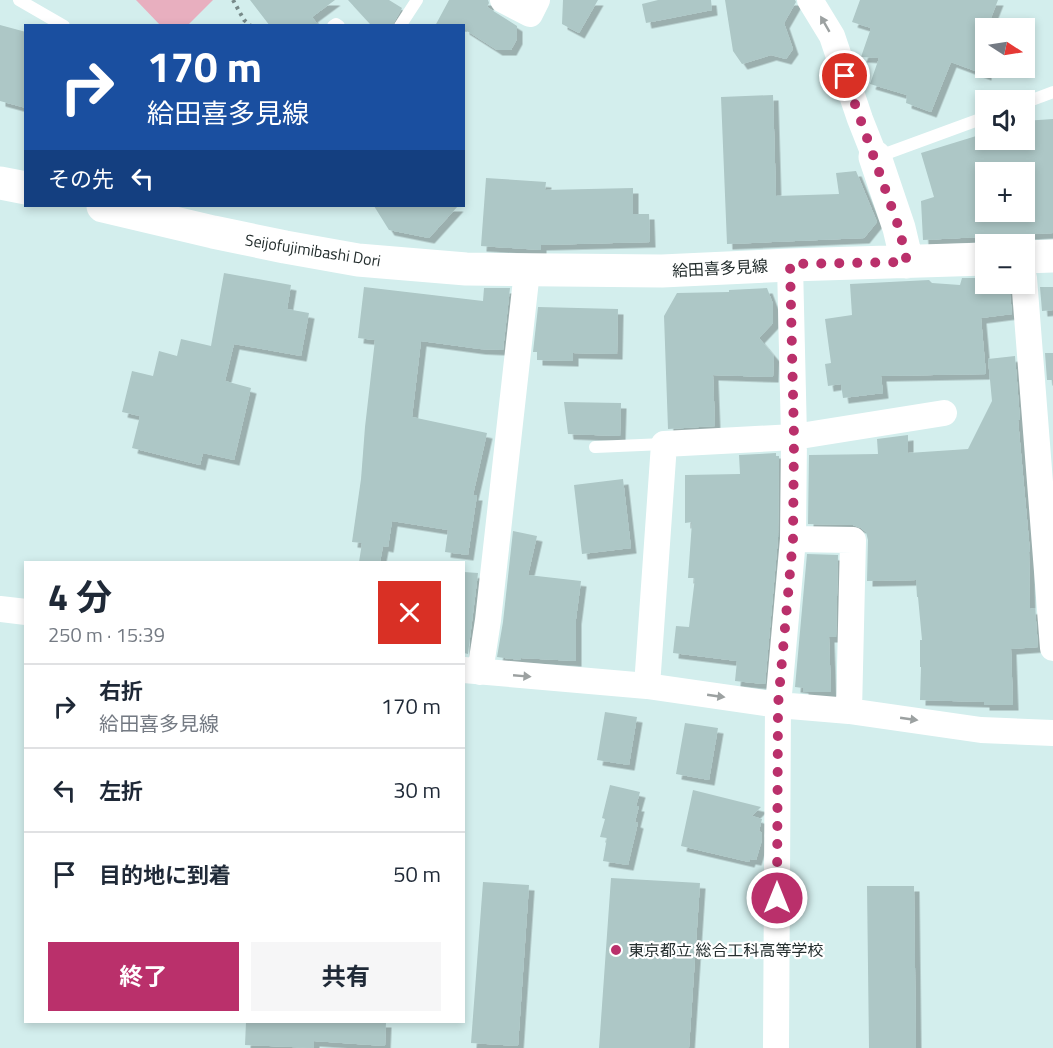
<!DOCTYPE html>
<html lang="ja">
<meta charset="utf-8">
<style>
body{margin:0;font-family:"Titillium Web","Noto Sans JP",sans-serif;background:#f6f6f7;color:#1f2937;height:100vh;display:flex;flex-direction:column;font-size:22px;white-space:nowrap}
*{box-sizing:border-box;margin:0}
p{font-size:20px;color:#747a83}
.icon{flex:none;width:33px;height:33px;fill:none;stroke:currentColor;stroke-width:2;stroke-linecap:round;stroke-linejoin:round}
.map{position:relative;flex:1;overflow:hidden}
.panel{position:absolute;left:24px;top:561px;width:441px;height:462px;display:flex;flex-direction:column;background:#fff;border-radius:0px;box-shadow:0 3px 9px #0003}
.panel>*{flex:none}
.hud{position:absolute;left:24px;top:24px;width:441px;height:183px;border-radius:0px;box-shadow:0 3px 9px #0003;background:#1a4fa0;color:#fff;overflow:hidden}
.needle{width:39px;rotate:102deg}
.buttons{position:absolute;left:975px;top:18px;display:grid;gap:12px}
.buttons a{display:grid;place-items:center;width:60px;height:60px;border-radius:0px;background:#fff;box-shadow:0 3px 9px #0003;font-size:30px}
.pin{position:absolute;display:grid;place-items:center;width:51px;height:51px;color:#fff;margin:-26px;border:3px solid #fff;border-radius:50%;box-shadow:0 2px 6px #0007}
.me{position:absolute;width:66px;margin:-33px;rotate:0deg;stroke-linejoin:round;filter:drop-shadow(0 0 4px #0008)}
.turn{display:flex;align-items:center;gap:21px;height:126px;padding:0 24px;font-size:27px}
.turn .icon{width:78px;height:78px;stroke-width:2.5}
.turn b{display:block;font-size:42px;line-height:51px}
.then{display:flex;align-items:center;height:57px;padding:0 24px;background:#0003;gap:12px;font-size:22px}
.round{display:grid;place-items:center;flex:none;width:63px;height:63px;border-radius:0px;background:#f6f6f7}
.headline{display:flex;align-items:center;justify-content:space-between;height:102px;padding:0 24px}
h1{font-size:36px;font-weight:700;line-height:45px}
.cta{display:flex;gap:12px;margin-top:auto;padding:12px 24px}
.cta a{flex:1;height:69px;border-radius:0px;background:#ba306b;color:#fff;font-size:24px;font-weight:700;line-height:69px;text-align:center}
.cta a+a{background:#f6f6f7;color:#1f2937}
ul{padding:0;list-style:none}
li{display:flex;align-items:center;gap:18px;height:84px;padding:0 24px;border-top:2px solid #e0e1e3}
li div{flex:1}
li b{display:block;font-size:22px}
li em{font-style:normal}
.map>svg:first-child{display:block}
</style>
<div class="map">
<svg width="1053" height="1048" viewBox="0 0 1053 1048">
<defs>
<filter id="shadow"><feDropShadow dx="5.5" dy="5.5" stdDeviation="0" flood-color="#0004"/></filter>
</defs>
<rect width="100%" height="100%" fill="#d3eeed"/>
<path fill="#e8afbf" d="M136,0H213L188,25L161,26Z"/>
<path fill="#adc7c6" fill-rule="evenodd" filter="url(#shadow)" d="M250,0H335L312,17L319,26H270Z
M348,0H389L402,8L392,26H377L371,25Z
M449,0H488L489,3L487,7L517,26V39L511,50H497L464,29V26H435Z
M563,0H598L579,33L562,24Z
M658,0H711L712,10L646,23L642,4Z
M725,0H795L796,2L784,23L793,49L786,59L771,55L742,64L733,51Z
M860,0H998L987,28H986V75L951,62L931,112L906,103L907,95L870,84L879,58L861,57L871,28L852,22Z
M0,25L26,32V108L0,101Z
M773,95L776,196L839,194L836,173L856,171L877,222L864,238L727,244L721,97Z
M1053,119V233L923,240L921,201L934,197L921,153L986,133V140H1024V121ZM986,172H1024V212H986Z
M486,178L546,182L545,190L633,188V214H649L650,242L541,245V250L481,246Z
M374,206H458L429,238L389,230Z
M224,273L291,285L287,309L309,313L301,356L234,344L225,381L251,388L234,460L203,453L200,465L132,448L140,416L122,412L132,371L153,376L159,351L177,356L181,339L211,346Z
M962,278H981V284H1009L1012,314L981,318L986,374L881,376L883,393L843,398L841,384L828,386L825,364L831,363L825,319L852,315L850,284L929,280L932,283L960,285Z
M364,287L483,301L484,288H510L503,350L480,349L421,341L412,417L487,433L473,495H477L468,555L445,552L448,530L392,521L388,547L383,546L380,562H359L362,543L352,542L361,479L365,427L375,340L358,338Z
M1040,287H1053V310L1042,311Z
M767,288L773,304V323L759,338L774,356L773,377L713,375L715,426L668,429L664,316L677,293L729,292V290Z
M538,307L618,309L617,354L573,353V361L537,360V352H533Z
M1045,353H1053V380H1047Z
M1015,356L1020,420H1018L1030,552H1029L1030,609L1035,608L1038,647L1011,649L1013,705H984V702L920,700L921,667H920V640H922L918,597H917L916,580L867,581L868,540L866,532L861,528L853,525L808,524L809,455L878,454L877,439L908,435V453L968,449L992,401L988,359Z
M564,402L621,403L620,436L568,434Z
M776,453V456H779L778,538L765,684L735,681L737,661L673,653L676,626L689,627L695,578H688L692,522L685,523V475L740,474L739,455Z
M623,479L631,548L582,554L574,485Z
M513,531L537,536L528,575L581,581L576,619V661L521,658V660L497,657L503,622Z
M807,554L838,555L836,637H829L831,692H803V688L795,687Z
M464,572L478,573L468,654L464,653Z
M605,712L637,717L629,765L597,760Z
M685,723L718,728L709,780L676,774Z
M610,785L640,792L636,806H639L635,822L638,823L628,865L603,861L607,838L600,837L605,819L602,818Z
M693,790L761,807L752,816L762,819L759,831L762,833V840L756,860L750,859L749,862L681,846Z
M611,878L700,883L689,1048H599Z
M483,882L529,885L518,1046L471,1043Z
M867,886H914L916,1048H869Z
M246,1022H386L385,1046L314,1041V1048L245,1045Z"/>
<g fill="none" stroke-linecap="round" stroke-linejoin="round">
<path stroke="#778989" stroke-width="4" stroke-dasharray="3 4.5" stroke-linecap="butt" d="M233,0L244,20L251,26"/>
<path stroke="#fff" stroke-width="12" d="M19,0L64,26
M333,26L336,24L339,26
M400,26L417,0
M1024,103L1053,92
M877,157L986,117
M595,447L664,444"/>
<path stroke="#fff" stroke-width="26" d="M503,0L530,14L537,0
M810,0L832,36L860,119L875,157
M1024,278L1053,648
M793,539L853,540L849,711
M0,609L26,612
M464,670L647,686L778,705L849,711L981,730L1053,733
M480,672L488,620L527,271
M647,686L664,444L794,437L944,413
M776,1048L778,705L793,539L794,437L790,265"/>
<path stroke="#fff" stroke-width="33" d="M875,157L899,228L907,262
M0,183L26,188
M103,206L213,232L285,247L358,260L466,269L662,271L790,265L986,259
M1024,257L1053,256"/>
</g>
<defs><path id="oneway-solid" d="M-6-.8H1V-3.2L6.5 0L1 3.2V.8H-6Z" transform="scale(1.5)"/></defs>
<g fill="#9ca1a1">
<use href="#oneway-solid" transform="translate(825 24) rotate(-120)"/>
<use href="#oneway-solid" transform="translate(522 676) rotate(5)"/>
<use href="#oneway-solid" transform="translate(716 696) rotate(8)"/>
<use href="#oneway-solid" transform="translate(909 719) rotate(8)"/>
</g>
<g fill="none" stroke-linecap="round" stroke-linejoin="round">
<path stroke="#ba306b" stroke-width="10" stroke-dasharray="0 18" d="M777,898L778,705L793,539L794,437L790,264L907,262L899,228L845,76"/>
</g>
<circle fill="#ba306b" stroke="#fff" stroke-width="2" cx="616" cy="950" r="6"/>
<g text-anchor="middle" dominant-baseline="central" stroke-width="4.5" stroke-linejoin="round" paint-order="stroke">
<g font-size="16" fill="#242e2e" stroke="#fff">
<text transform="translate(313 250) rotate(9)">Seijofujimibashi Dori</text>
<text transform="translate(720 268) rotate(-3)">給田喜多見線</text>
</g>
<g font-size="16" fill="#242e2e" stroke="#fff" text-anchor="start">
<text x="628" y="950">東京都立 総合工科高等学校</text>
</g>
</g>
</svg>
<div class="buttons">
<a><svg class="needle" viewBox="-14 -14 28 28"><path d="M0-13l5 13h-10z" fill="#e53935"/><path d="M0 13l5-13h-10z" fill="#747a83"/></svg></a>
<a><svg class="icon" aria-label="sound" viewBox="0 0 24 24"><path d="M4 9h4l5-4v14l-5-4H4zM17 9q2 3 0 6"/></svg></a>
<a>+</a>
<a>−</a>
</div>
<div class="pin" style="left:845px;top:76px;background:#d93025"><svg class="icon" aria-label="arrive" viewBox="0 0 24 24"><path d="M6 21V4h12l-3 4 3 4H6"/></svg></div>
<svg class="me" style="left:777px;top:898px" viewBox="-20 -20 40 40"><circle r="17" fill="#ba306b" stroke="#fff" stroke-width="3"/><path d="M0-11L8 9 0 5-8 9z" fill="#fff"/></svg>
<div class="hud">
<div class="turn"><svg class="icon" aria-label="right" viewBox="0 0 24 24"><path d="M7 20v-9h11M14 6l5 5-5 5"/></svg><div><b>170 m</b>給田喜多見線</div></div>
<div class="then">その先<svg class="icon" aria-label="left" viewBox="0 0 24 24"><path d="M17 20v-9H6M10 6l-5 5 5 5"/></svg></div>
</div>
<section class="panel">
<div class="headline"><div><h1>4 分</h1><p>250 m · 15:39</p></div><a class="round" style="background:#d93025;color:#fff"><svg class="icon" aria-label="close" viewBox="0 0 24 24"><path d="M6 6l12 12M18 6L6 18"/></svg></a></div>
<ul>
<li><svg class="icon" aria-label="right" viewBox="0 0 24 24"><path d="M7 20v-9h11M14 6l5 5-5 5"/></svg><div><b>右折</b><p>給田喜多見線</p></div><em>170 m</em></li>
<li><svg class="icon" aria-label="left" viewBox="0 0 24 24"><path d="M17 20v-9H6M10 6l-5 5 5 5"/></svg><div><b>左折</b></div><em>30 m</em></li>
<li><svg class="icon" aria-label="arrive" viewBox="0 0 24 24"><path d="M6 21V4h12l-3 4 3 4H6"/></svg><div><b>目的地に到着</b></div><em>50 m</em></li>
</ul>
<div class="cta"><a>終了</a><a>共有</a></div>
</section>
</div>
